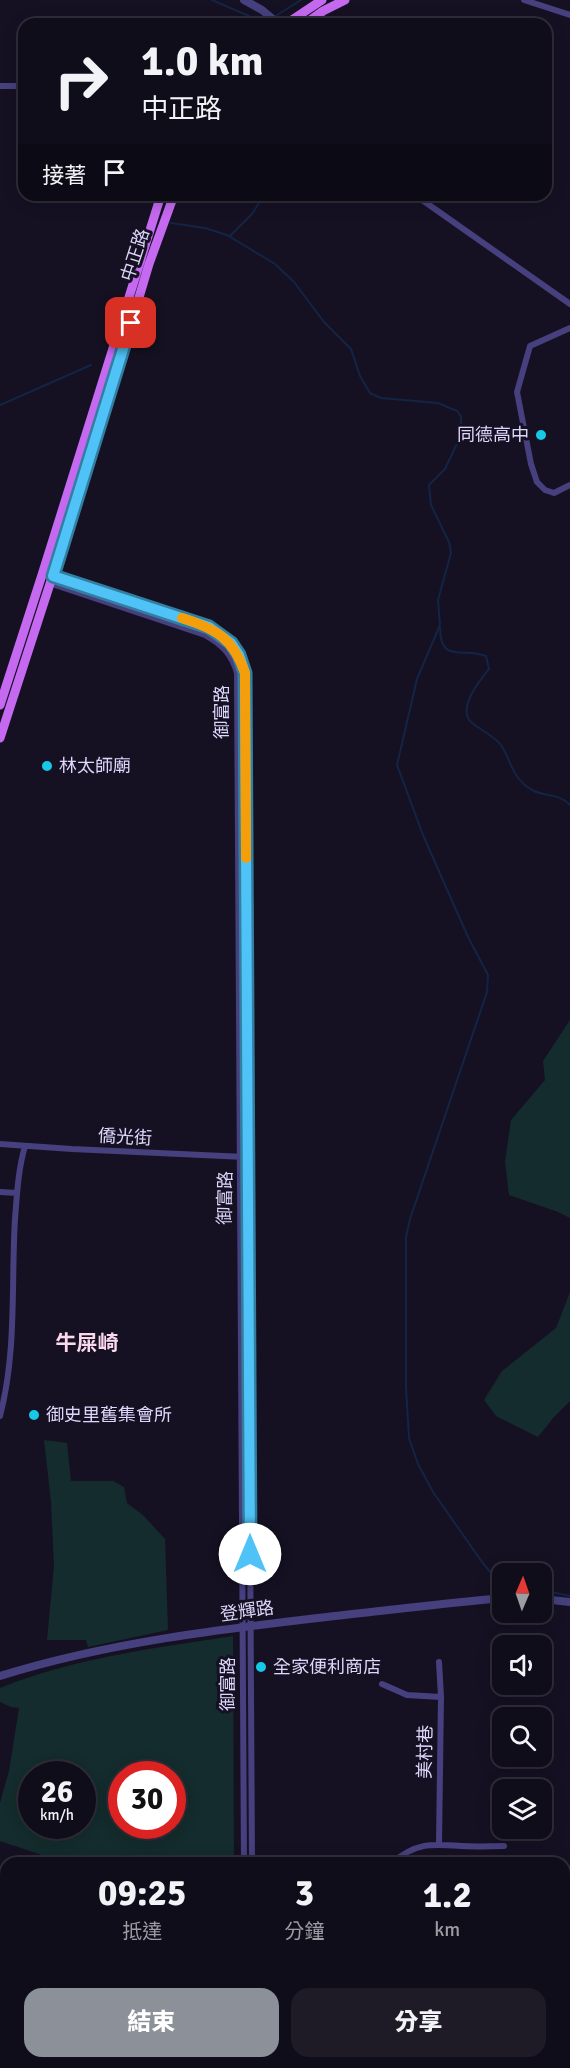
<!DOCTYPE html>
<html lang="zh-TW">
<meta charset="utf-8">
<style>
body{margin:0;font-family:Signika,"Noto Sans TC",sans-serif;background:#1e1b27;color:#f1f3f6;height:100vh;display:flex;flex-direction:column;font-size:22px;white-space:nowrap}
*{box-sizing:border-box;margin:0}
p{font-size:20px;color:#9c9ca2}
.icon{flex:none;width:33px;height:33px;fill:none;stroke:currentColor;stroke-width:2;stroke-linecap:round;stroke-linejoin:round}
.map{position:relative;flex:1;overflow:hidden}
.drawer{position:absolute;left:0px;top:1857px;width:570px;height:212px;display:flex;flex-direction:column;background:#100d1a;border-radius:18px 18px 0 0;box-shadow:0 3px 15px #0003,0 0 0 2px #302d39}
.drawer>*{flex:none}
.banner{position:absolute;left:18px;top:18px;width:534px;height:183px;border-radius:18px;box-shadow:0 3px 15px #0003,0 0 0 2px #302d39;background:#100d1a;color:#f1f3f6;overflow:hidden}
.needle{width:39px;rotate:2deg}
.tools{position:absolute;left:492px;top:1563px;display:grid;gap:12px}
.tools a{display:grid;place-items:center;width:60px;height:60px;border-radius:12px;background:#100d1a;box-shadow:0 3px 15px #0003,0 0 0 2px #302d39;font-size:30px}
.speed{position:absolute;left:18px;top:1761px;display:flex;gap:12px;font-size:30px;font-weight:700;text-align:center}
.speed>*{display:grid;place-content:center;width:78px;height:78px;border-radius:50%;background:#100d1a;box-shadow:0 3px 15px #0003,0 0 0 2px #302d39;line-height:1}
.speed small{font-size:15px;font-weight:400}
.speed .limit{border:9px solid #d22;background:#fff;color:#111}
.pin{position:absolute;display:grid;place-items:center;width:51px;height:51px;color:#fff;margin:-26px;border-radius:12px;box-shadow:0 3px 9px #0006}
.me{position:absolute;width:66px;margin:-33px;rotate:0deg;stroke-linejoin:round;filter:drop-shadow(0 0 4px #0008)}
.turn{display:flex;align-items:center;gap:21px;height:126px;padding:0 24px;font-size:27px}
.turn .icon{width:78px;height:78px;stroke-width:2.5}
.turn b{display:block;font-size:42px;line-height:51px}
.then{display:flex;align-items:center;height:57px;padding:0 24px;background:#0003;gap:12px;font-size:22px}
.eta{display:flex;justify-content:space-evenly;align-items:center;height:102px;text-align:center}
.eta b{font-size:36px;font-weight:800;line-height:42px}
.primary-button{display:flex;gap:12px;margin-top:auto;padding:12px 24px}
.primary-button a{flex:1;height:69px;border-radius:18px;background:#8c9099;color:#fff;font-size:24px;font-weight:800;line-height:69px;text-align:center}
.primary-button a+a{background:#1e1b27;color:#f1f3f6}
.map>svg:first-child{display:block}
</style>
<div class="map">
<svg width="570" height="2068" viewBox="0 0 570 2068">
<rect width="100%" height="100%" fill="#151123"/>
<path fill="#142c2d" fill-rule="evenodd" d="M570,1020V1218L558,1212L509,1195L505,1162L511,1120L545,1080L543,1061Z
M570,1292V1401L554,1417L538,1437L496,1416L484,1400L502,1371L556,1328Z
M44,1440L67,1443L71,1481H113L124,1487L127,1503L144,1516L165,1539L168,1630L88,1647L86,1640H47L54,1566L51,1502Z
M233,1636L234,1863H98L45,1856L0,1841V1803L9,1771L19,1708L11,1707L0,1702V1688C74,1658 155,1648 233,1636ZM32,1774H82V1826H32ZM172,1774V1826H122V1774Z"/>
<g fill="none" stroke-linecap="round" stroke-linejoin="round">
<path stroke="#132445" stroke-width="2" d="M212,0L249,16L262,24
M263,24L301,0
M171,223L205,228L227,235L275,264L294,282L324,322L351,349L360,376L370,393L381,398L438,403L457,411L461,416V435L445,469L429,485L431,505L449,542L451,553L438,600L440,625L417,679L397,765L423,835L468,937L488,975L487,992L410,1219L406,1237V1387L409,1438L418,1464L433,1492L482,1562L491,1573L502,1581
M230,236L252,214L264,195
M0,405L91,365
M440,628C440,664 464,647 486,656L489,669C480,680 457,708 471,722C480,730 493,735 501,745C511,760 512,779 532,790C545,797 559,793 570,805
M542,1590L570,1596"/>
<path stroke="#46407e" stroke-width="6" d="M524,0L570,15
M0,86H24
M415,195L570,304
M570,328L530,346L517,392L531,464L537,482L545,490L554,493L570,485
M49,576L209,628C229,639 237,651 245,673L252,1863
M50,582L55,585L205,635C222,644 232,655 237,673L244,1863
M0,1144L72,1149L245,1157
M0,1192L17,1193
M0,1416C17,1351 11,1285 15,1219C17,1195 18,1170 25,1146
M382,1684L407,1695L441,1697
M439,1843L441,1697L439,1662
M392,1863C416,1842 432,1844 462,1846C476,1847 490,1846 504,1846
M244,2062V2068
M253,2062V2068"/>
<path stroke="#46407e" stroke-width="8" d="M244,0L262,10L279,24
M542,1599L570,1602
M0,1676C109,1642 222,1629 335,1616C391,1610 447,1603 502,1598"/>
<path stroke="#c569f0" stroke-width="9" d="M286,24L322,0
M305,24L323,11L345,0
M0,705L42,575L161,195
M0,738L93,451L149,264L174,195"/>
</g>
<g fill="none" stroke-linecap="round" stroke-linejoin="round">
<defs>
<path id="route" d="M131,323L53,576L209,627L231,643L239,655L245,673L250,1554"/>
</defs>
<use href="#route" stroke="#337fa1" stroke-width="15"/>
<use href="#route" stroke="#4fc3f7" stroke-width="10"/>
<path stroke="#f59e0b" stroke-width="10" d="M182,618C216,629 233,638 245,673L246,858"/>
</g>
<g fill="#17c8e7" stroke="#151123" stroke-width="2">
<circle cx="541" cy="435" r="6"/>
<circle cx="47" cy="766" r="6"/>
<circle cx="34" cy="1415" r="6"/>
<circle cx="261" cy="1667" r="6"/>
</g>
<g text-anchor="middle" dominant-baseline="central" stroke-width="6" stroke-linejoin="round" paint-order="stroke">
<g font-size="18" fill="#ddd7fb" stroke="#151123">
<text transform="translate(135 255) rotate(-72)">中正路</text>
<text transform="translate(222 712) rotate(-90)">御富路</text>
<text transform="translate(125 1137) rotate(3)">僑光街</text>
<text transform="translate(225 1198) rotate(-89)">御富路</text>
<text transform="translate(247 1611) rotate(-8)">登輝路</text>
<text transform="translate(228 1684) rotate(-90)">御富路</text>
<text transform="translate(425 1752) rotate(-89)">美村巷</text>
</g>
<g font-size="18" fill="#ddd7fb" stroke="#151123" text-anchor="start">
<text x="529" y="435" text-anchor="end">同德高中</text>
<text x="59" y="766">林太師廟</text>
<text x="46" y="1415">御史里舊集會所</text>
<text x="273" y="1667">全家便利商店</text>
</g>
<g font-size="21" font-weight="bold" fill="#fbd9ed" stroke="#151123">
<text x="87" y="1343">牛屎崎</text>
</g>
</g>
</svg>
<div class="tools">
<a><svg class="needle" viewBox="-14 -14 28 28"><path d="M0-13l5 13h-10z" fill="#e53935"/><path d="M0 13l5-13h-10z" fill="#9c9ca2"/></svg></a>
<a><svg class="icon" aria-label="sound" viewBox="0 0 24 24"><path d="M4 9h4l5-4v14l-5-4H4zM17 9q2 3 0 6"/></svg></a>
<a><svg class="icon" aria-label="search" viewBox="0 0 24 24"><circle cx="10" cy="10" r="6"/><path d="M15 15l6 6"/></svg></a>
<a><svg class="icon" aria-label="layers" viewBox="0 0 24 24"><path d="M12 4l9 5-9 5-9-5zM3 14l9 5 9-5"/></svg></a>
</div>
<div class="speed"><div>26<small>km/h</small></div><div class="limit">30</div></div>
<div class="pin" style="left:131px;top:323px;background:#d93025"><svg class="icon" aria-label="arrive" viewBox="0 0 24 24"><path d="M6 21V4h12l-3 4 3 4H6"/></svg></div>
<svg class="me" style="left:250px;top:1554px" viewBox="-20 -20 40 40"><circle r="19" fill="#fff"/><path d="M0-13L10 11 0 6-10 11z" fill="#4fc3f7"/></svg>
<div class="banner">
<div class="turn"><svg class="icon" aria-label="right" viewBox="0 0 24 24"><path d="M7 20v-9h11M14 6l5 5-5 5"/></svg><div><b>1.0 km</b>中正路</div></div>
<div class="then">接著<svg class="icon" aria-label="arrive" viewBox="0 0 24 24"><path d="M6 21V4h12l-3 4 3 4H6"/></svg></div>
</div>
<section class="drawer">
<div class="eta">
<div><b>09:25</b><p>抵達</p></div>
<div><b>3</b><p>分鐘</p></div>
<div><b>1.2</b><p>km</p></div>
</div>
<div class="primary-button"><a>結束</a><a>分享</a></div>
</section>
</div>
